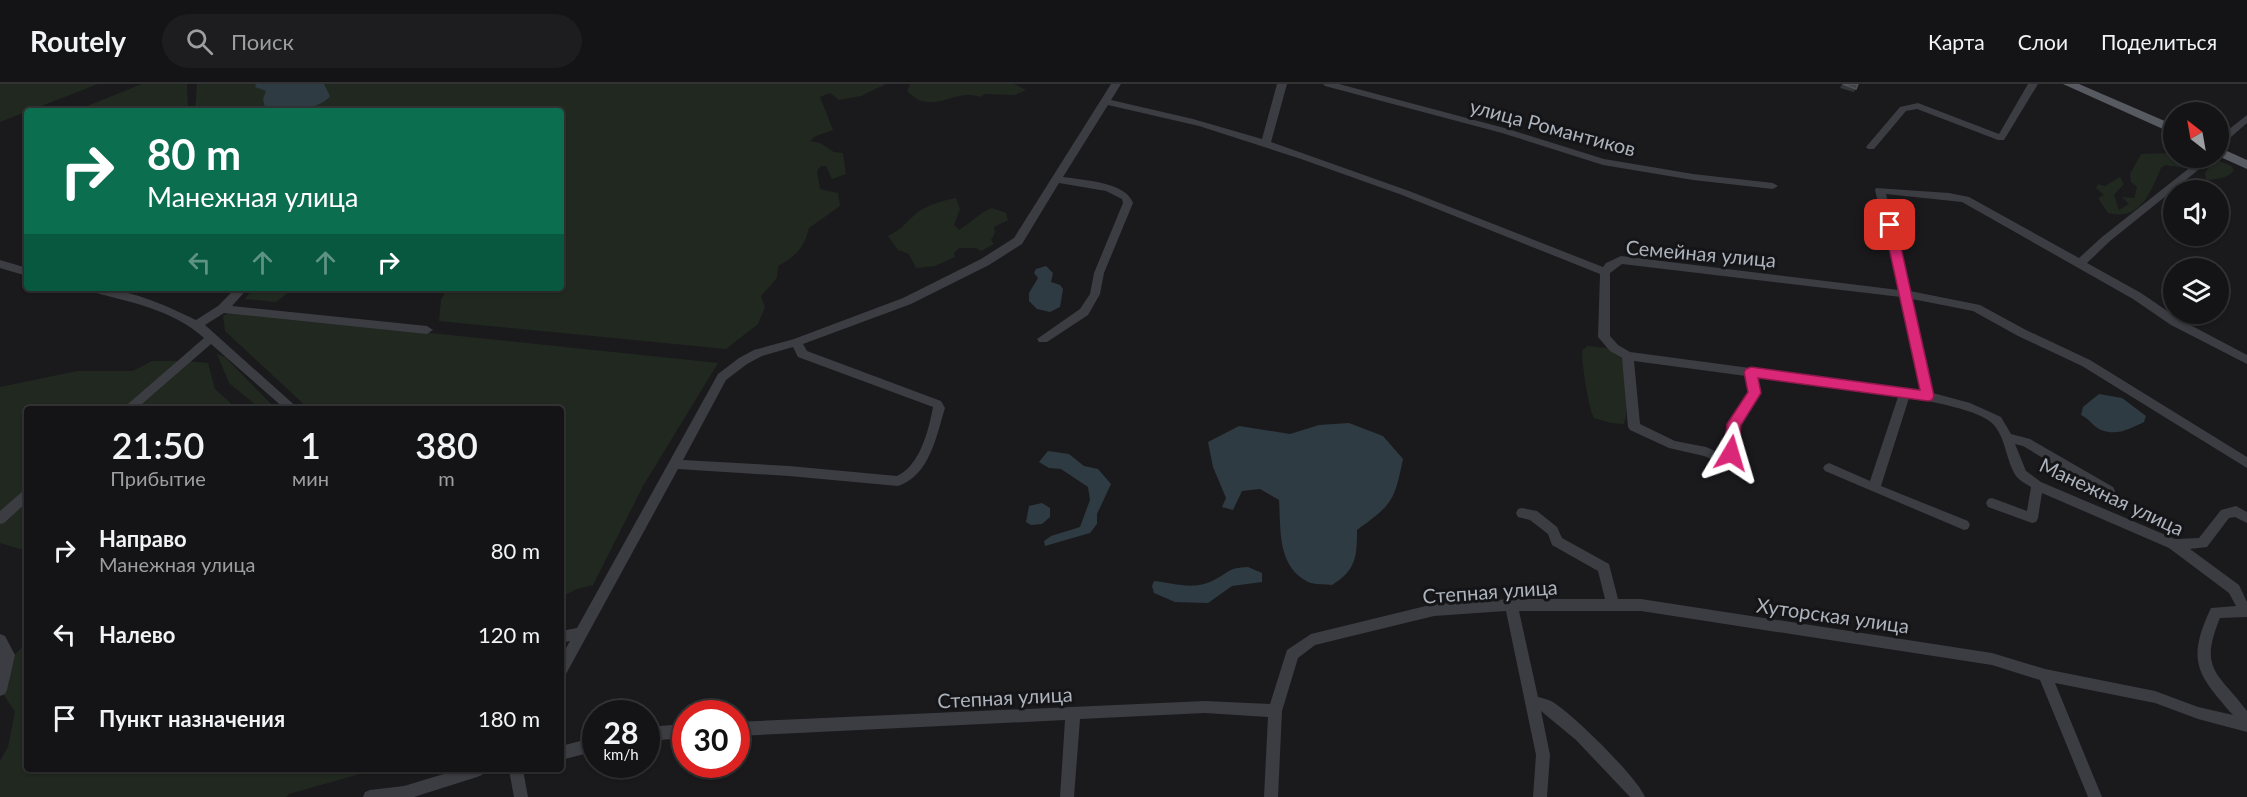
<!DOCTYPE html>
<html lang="ru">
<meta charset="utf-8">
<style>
body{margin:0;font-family:Lato,sans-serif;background:#1d1d1f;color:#f1f3f6;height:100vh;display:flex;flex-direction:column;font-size:22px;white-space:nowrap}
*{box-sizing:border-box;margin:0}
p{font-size:20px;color:#9d9ea1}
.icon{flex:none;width:33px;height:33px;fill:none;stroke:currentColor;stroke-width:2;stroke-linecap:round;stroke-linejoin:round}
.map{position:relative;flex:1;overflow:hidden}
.drawer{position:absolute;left:24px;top:322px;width:540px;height:366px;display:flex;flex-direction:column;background:#141416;border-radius:6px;box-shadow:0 2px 4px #0004,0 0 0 2px #333335}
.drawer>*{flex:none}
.banner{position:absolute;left:24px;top:24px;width:540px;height:183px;border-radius:6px;box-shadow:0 2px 4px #0004,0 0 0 2px #333335;background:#0b6e4f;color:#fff;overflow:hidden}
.needle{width:39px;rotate:329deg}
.fabs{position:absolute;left:2163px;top:18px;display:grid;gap:12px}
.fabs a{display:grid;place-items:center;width:66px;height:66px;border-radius:50%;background:#141416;box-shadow:0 2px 4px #0004,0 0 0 2px #333335;font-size:30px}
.speed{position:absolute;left:582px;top:616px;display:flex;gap:12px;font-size:30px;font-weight:700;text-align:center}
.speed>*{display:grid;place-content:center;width:78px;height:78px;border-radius:50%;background:#141416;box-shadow:0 2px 4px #0004,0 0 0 2px #333335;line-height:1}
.speed small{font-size:15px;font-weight:400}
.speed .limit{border:9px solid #d22;background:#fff;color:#111}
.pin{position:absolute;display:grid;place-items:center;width:51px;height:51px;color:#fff;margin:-26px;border-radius:12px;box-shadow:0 3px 9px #0006}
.me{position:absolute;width:66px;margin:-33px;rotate:7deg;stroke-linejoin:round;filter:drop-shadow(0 0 4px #0008)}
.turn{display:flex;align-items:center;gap:21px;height:126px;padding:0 24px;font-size:27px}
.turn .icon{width:78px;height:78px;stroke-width:2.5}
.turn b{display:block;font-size:42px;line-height:51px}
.lanes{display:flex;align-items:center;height:57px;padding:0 24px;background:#0003;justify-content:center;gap:30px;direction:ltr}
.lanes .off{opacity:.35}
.eta{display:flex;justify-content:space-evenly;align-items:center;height:102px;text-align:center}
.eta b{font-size:36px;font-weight:600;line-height:42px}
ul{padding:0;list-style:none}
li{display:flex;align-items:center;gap:18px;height:84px;padding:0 24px}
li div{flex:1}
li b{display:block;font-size:22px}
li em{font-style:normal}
header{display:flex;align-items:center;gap:36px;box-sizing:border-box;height:84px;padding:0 30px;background:#141416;border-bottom:2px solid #333335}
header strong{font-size:28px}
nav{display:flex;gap:33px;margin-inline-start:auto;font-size:21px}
.search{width:420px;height:54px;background:#1d1d1f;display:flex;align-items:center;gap:15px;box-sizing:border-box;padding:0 21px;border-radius:33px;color:#9d9ea1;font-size:22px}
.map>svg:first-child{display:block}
</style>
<header>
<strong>Routely</strong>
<div class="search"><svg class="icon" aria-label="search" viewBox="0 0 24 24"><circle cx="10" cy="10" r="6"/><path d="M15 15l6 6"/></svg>Поиск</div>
<nav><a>Карта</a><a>Слои</a><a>Поделиться</a></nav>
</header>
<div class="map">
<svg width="2247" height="713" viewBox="0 0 2247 713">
<rect width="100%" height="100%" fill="#1a1a1d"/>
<path fill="#202820" d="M0,0H98L0,38Z
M142,0H187L188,27L77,26Z
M197,0H886L861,12L839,16L830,9L820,13L833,46L816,52L810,57L820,59L834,68L843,69L846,90L832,95L826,82H821L817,87L820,105L838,109L840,122L809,144C805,163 795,173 778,182L777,194L761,212L765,223L758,240L726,265L439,237L441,216L447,204H561V27H195Z
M910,0H1014L1026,6L1015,11L985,10L980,13C953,3 933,34 907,7Z
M2170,69L2174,74L2191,78V82L2184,84L2165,81L2161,84C2150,109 2141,137 2108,129L2098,114L2104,111L2096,104L2098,100L2105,102L2120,93L2124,100L2114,111L2119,126L2129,120L2122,113L2134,114L2137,103L2131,98L2130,90L2141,70Z
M2215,75L2231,82L2234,86C2228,95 2216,95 2206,96L2205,89Z
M956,114L960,125L954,141L959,146C972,138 979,129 992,124L1006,129L1008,136L994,143L995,149L991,156L994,160L981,167L976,164H959L954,169L955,173L935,182L916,184L909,170L898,166L888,152C901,145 901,144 911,134C923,122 940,117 956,114Z
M253,204H294L276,218L245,215Z
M230,228L718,279L643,402L593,501L577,505L561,513V326L309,325L225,247L223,232Z
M1587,262L1607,264L1626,278V333L1624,340L1611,339L1594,334C1588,323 1582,279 1582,267Z
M217,270L225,273L276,325H261L229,299Z
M152,277H184L208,279L215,305L237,325L27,326V467L0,459V303L77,287H133Z
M27,558V686H374L289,710L286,713H0V677L8,663L15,628L0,605L5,581Z"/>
<path fill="#2f3b42" d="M256,0H324L330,12C322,25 277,33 265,24L263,15L266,7L255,3Z
M1046,182L1053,189L1051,198L1060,201L1063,205L1060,223L1050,228L1037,225L1029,217V209L1038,194L1034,189L1036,185Z
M2099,310L2122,314L2146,332L2144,338C2129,345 2118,352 2101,346C2093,343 2089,334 2081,331L2083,323Z
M1349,339L1383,352L1403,375C1394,419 1392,420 1357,446C1357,473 1356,486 1332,501C1325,500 1315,501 1308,498C1277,482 1281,446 1279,416L1260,405L1242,407L1233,426L1222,423L1226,414L1213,383L1208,358L1239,342L1290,350L1319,341Z
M1048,367L1069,370L1084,382L1098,385L1111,400L1097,430V440L1090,449L1045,462L1044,457L1051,452L1080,443L1090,416L1088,403L1061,385L1049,384L1039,378Z
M1042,419L1050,424V433L1042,440L1031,441L1026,438L1029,422Z
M1248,483L1262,489V498L1232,502L1208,519L1175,518L1154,509L1152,502L1154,497C1174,499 1193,507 1214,496C1230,488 1227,484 1248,483Z"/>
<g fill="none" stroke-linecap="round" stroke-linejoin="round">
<path fill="#3b3d42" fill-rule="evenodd" d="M1111,0H1121L1111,16L1193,35L1262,55L1277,0H1287L1271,58L1409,107L1603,183L1606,179L1621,172L1899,206L1875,106L1876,104L1949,109L1969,113L2079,174L2102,153L2202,74H2213L2110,157L2087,179L2141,209L2179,235L2247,271V280L2171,241L2133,215L1962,118L1886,110L1910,207L1980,221L2026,246L2090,276L2247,373V384L2082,282L2018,252L1973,227L1912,215L1933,309L1970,319L2001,333L2011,350L2030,355L2113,403L2115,407L2113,411H2105L2023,362L2015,360L2026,387L2041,398L2175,455L2199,454L2221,426L2236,422L2247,428V439L2235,433L2229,434L2207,463L2190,465L2239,501L2247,518V533L2220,534C2198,587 2219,589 2247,627V648L2198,635L2155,619L2055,599L2102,713H2088L2040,596L1992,581L1641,527H1519L1538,613C1542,614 1547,615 1551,617C1571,628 1637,693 1645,713H1630L1576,656L1541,627L1550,671L1547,713H1533L1536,671L1506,527L1434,532L1315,561L1298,574L1282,627L1278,713H1264L1268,633L1205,629L1080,635L1074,713H1060L1065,636L736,652V638L1205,617L1270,620L1287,566L1311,550L1434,520L1511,515H1605L1598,487L1552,461L1548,450L1530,436L1518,433L1516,429L1518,425L1522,424L1537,427L1557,443L1562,454L1609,480L1618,515H1641L1992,569L2045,585L2155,607L2198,623L2233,631C2197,590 2186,577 2211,524L2236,522L2229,509L2169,464L2042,409L2038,434L2036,438L2032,439L1988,423L1986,419L1988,415L1992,414L2027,427L2031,403C2026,400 2019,396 2016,392C2006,377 2006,354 1993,340C1980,326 1929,317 1909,314L1881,402L1968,437L1970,441L1968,445L1964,446L1825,387L1823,384L1825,381L1829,379L1870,397L1898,313L1758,294L1760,309C1754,319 1746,328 1741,338C1734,353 1744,373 1724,381L1704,372L1669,364L1630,346L1628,343L1622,274L1610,267L1598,253L1600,190L1402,111L1301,75L1199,42L1108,21L1063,93C1083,96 1126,98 1133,119L1104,189L1100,210L1088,231L1047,258H1039L1037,255L1080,225L1090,210L1094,189L1123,119L1122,115L1106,107L1059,99L1022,160L989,181L911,220L803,260L807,267L941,317L945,324C936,353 930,391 898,402L789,392L678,385L566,590L561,592V573L570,557L561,559V547L577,544L718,290L739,274L754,266L794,255L903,214L981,175L1014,154ZM1622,180L1901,213L1921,307L1630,268L1618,261L1610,252V189ZM793,263L798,273L933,323C929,345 920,382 897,392L789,382L683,376L726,296L747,280L762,272ZM1634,277L1746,292L1748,309L1728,340L1725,367L1722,370L1706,363L1675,357L1640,340Z
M1323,0H1339L1508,45L1604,75L1693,90L1773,99L1778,102L1773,105L1693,96L1603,81L1502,49L1325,2Z
M2028,0H2038L2004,56H1998L1917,25L1906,27L1874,65H1868L1866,63L1900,23L1918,19L1999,50Z
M2247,31V39L2223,60L2218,61V54Z
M0,176L27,184V192L0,184Z
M88,204C129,204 160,219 196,236L218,222L236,204H248L232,222L427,242L433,246L427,250L224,229L205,241L300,326H286L211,260L135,326H121L204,254C172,225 129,218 89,207Z
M27,406V418L4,439L0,440V427L23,407Z
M0,550L5,552L15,571L7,606L5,610L0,612Z
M686,640V654L646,657V643Z
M596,653V667L561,676V662Z
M457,686H484L482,691L477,693L414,713H363L365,708L370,706L404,702Z
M509,686H523L528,713H514Z"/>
<path fill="#575a61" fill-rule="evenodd" d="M2063,0H2079L2174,41V50Z
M2218,63L2247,76V85L2218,72Z"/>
</g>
<path fill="#333538" d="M1842,0H1858L1854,8L1840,4Z"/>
<path fill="#404246" stroke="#515459" stroke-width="1.5" d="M1843,0H1858L1856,5Z"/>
<path fill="#db2777" stroke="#8e194d" stroke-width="1.5" d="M1890,138L1896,141L1934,312L1932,316L1928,317L1758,294L1761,309L1741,341L1738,369L1736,372H1726L1724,369L1727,340L1748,308L1744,288L1746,285L1751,283L1920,306L1884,141Z"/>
<g text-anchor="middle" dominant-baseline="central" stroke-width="6" stroke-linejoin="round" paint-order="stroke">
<g font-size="20" fill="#acb3bd" stroke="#151518">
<text transform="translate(1553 43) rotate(15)">улица Романтиков</text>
<text transform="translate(1701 169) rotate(5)">Семейная улица</text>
<text transform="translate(2112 412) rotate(25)">Манежная улица</text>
<text transform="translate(1490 507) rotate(-4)">Степная улица</text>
<text transform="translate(1833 531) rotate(8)">Хуторская улица</text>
<text transform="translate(1005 613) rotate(-3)">Степная улица</text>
</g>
</g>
</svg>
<div class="fabs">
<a><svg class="needle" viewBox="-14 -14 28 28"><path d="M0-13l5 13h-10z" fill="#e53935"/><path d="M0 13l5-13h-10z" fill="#9d9ea1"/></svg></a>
<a><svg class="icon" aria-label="sound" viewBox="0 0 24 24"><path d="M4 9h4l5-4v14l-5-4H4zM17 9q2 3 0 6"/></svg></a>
<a><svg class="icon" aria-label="layers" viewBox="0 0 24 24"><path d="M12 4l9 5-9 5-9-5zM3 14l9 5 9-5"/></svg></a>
</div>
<div class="speed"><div>28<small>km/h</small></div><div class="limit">30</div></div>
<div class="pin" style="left:1890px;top:141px;background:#d93025"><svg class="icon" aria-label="arrive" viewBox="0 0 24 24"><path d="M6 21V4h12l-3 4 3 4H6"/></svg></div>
<svg class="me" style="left:1731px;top:369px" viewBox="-20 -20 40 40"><path d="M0-17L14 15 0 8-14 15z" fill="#db2777" stroke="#fff" stroke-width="4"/></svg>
<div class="banner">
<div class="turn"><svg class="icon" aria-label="right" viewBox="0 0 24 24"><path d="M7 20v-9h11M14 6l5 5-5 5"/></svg><div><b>80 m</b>Манежная улица</div></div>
<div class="lanes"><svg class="icon off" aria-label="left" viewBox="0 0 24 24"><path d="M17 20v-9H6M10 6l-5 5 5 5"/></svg><svg class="icon off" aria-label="ahead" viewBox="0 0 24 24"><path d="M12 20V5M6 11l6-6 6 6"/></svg><svg class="icon off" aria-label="ahead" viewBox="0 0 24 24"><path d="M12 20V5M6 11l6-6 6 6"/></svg><svg class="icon" aria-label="right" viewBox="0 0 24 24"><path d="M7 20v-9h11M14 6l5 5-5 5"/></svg></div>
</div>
<section class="drawer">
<div class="eta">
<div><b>21:50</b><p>Прибытие</p></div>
<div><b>1</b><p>мин</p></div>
<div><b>380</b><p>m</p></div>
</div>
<ul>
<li><svg class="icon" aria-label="right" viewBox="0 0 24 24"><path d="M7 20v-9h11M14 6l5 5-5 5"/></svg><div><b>Направо</b><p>Манежная улица</p></div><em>80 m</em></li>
<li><svg class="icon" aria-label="left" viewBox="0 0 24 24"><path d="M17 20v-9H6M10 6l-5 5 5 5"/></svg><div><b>Налево</b></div><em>120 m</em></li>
<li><svg class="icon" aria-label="arrive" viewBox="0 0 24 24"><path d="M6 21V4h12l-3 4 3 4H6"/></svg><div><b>Пункт назначения</b></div><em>180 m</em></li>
</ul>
</section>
</div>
